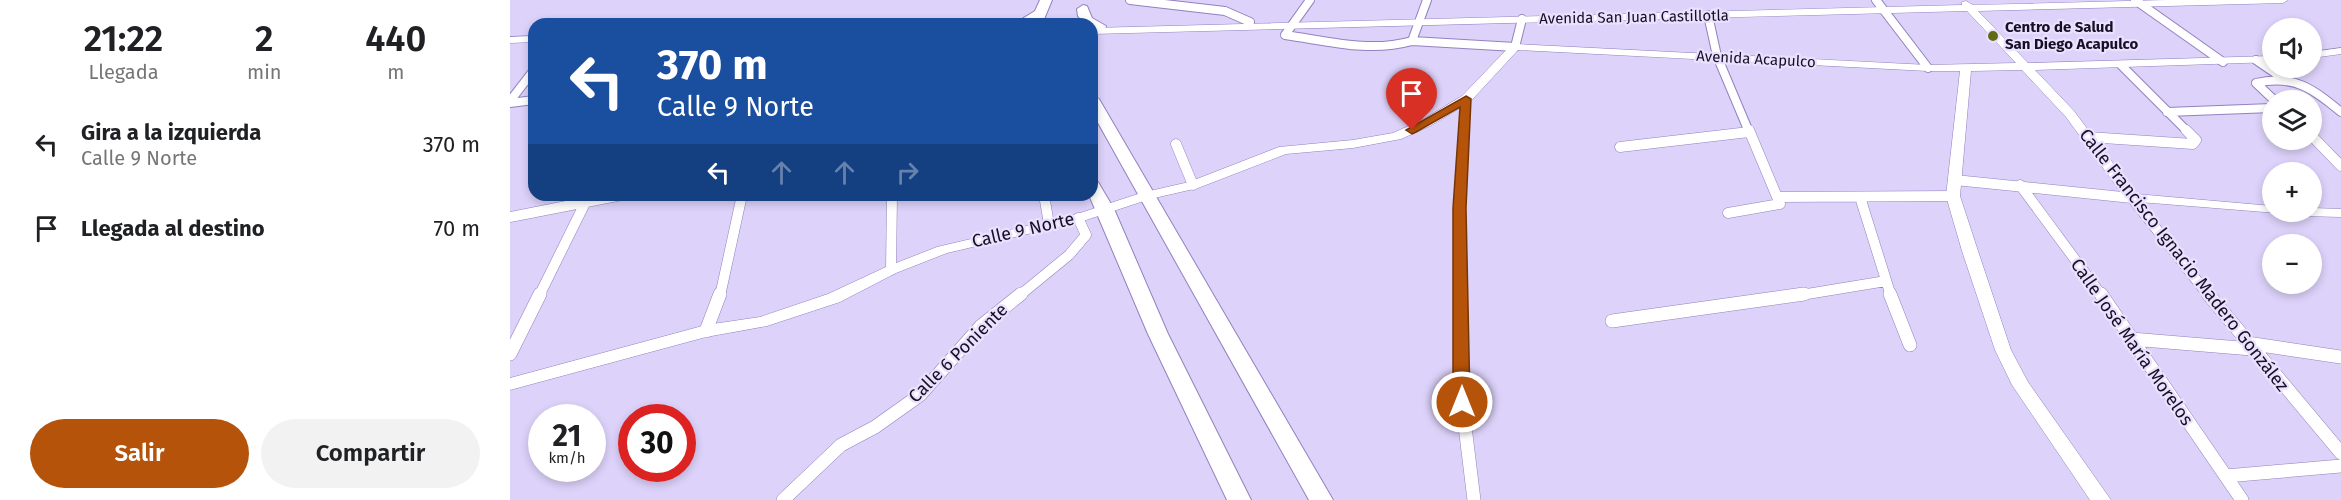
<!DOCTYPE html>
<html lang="es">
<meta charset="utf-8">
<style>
body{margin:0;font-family:"Fira Sans",sans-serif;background:#f2f2f2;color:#202124;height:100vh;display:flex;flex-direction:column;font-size:22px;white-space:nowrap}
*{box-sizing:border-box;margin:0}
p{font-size:20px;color:#757577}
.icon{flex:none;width:33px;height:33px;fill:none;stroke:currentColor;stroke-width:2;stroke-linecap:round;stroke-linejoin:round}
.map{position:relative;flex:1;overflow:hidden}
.panel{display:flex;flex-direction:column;background:#fff;width:510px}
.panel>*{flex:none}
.top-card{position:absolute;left:18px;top:18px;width:570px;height:183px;border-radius:18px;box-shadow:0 3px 9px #0003;background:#1a4fa0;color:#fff;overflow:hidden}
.buttons{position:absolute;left:1752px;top:18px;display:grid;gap:12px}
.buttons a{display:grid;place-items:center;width:60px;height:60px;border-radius:50%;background:#fff;box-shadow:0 3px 9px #0003;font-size:30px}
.speed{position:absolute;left:18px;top:404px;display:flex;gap:12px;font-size:30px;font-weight:700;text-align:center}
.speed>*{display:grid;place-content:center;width:78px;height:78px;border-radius:50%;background:#fff;box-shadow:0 3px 9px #0003;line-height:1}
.speed small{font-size:15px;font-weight:400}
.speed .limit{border:9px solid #d22;background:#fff;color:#111}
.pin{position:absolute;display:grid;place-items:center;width:51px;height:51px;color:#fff;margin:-62px -26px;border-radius:50% 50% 50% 0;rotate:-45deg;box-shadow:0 0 6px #0007}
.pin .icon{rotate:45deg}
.me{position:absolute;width:66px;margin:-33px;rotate:0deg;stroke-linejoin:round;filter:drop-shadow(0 0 4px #0008)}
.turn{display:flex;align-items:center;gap:21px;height:126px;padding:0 30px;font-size:27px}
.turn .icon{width:78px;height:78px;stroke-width:2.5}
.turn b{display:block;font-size:42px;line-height:51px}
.lanes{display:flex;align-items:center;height:57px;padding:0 30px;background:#0003;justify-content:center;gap:30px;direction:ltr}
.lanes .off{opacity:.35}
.eta{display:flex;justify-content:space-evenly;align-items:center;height:102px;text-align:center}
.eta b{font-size:36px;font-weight:600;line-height:42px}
.cta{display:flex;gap:12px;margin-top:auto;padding:12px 30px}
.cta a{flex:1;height:69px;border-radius:36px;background:#b45309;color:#fff;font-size:24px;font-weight:600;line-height:69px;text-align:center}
.cta a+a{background:#f2f2f2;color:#202124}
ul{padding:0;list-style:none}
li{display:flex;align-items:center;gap:18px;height:84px;padding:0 30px}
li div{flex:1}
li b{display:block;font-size:22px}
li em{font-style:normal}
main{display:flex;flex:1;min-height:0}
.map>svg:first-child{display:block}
</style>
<main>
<section class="panel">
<div class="eta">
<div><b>21:22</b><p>Llegada</p></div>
<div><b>2</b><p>min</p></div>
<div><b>440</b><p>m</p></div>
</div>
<ul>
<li><svg class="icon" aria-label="left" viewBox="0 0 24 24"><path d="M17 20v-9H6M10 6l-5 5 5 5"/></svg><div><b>Gira a la izquierda</b><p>Calle 9 Norte</p></div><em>370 m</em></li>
<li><svg class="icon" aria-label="arrive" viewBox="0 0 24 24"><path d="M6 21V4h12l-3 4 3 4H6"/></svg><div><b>Llegada al destino</b></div><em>70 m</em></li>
</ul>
<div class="cta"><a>Salir</a><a>Compartir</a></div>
</section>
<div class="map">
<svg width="1831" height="500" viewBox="0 0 1831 500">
<rect width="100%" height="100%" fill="#ddd2fa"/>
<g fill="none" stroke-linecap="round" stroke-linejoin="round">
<defs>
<path id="street-far2" d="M620,0L715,11L740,22
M800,0L775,35C818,41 859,53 902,41L1005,47L1012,19
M1366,0L1418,68
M1625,0L1713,62
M1198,15L1207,56L1239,132
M902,41L917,0
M1746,60L1771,77
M1611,65L1678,132
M1764,100L1746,83C1784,74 1803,89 1831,112
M0,101L24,70
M0,103L24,100
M1657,112L1762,108
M954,132L956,99"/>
<path id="street-far1" d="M1802,136L1831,166
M1578,137L1683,144L1686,140L1676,130
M666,144L683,185
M1110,147L1239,132
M1445,180L1622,198L1699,296
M1510,185L1592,296
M534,195L539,224
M1267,197L1443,196
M1350,197L1381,296
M1218,213L1270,204L1239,130
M0,217L112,195
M381,270L382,195
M29,296L79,195
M210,296L232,195
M509,296L559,255L576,235L568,218
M950,296L949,208L954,130
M1285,296L1376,281"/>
<path id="street" d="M950,294L952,402L964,500
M1380,294L1400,345
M1591,294L1732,500
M1698,294L1831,453
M1102,321L1294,294
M196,331L210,294
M1621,339L1742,349
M1737,343L1831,357
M0,354L30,294
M1716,476L1831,466
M273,500L331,445L365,427L410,395L471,326L511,294"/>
<path id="secondary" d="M1656,0H1778L1773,3L1468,11L1518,63L1762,56V62L1525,70L1564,111L1626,194L1762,206V212H1768L1767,213L1617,201L1556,117L1512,70L1461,71L1450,196L1468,251L1501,350L1518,382L1601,500H1580L1502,385L1485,350L1452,251L1436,196L1450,71H1418L1008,50L960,102L920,126L891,139L843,148L776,154L688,188L640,199L573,221L437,253L386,273L330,302L257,326L196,337L0,390V378L196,325L250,317L318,294L376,267L427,247L564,215L631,193L679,182L769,147L843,140L883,133L912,120L952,96L1001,45L1005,44L1418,65L1506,63L1457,11L582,34V28L1452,5V2L1456,1L1463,5Z
M538,21H557L562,24H533Z
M24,36V42L0,43V37Z
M1831,48V54L1802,58V52Z
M1802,208L1831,209V217L1794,216L1787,212H1802Z"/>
<path id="highway" d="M530,0H542L532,24H504L525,11Z
M573,5L577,6L582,18L596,26L595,29L582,28V24H575L568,16L567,9Z
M582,95L589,99L823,500H799L582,112Z
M582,180L588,182L604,209L658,334L741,500H717L638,334L579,195H582Z"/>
</defs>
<use href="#street-far2" stroke="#9481bf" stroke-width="10"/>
<use href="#street-far1" stroke="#9481bf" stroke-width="11"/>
<use href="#street" stroke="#9481bf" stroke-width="14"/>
<use href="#secondary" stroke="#9481bf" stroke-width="1"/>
<use href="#highway" stroke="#9481bf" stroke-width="2"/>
<use href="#street-far2" stroke="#fff" stroke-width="8"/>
<use href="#street-far1" stroke="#fff" stroke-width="10"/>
<use href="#street" stroke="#fff" stroke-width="13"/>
<use href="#secondary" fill="#fff" fill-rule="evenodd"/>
<use href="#highway" fill="#fff" fill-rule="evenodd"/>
</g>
<path fill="#b45309" stroke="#753606" stroke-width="1.5" d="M956,96L961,99L956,208L960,402L957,406H946L943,402V208L950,107L906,132L902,134L896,130Z"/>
<circle fill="#606c15" stroke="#e9e1fd" stroke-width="2" cx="1483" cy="36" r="6"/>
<g text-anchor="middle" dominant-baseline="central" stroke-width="4.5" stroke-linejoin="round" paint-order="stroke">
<g font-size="15" fill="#170f26" stroke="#e9e1fd">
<text transform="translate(1124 17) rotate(-1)">Avenida San Juan Castillotla</text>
<text transform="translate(1246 59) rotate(3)">Avenida Acapulco</text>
</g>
<g font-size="15" font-weight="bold" fill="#170f26" stroke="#e9e1fd" text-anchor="start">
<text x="1495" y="27">Centro de Salud<tspan x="1495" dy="17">San Diego Acapulco</tspan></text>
</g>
<g font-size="18" fill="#170f26" stroke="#e9e1fd">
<text transform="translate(513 230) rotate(-13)">Calle 9 Norte</text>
<text transform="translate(1674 260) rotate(52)">Calle Francisco Ignacio Madero González</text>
<text transform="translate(1622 342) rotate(55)">Calle José María Morelos</text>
<text transform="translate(448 353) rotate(-45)">Calle 6 Poniente</text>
</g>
</g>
</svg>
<div class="buttons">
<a><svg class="icon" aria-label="sound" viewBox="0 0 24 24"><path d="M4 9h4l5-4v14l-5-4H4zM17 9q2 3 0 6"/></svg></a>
<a><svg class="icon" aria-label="layers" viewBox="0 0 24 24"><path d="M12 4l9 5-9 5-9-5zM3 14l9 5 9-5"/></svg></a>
<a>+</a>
<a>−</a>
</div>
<div class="speed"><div>21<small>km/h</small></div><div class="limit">30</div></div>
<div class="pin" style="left:902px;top:130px;background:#d93025"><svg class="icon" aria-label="arrive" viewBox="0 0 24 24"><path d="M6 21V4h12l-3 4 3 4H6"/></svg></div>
<svg class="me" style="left:952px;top:402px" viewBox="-20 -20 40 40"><circle r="17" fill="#b45309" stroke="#fff" stroke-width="3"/><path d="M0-11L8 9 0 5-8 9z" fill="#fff"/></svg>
<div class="top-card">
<div class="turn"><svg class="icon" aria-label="left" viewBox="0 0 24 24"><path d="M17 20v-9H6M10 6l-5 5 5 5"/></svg><div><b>370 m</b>Calle 9 Norte</div></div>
<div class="lanes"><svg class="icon" aria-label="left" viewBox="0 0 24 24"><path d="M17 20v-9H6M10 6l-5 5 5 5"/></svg><svg class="icon off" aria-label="ahead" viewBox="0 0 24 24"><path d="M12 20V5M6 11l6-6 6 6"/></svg><svg class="icon off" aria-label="ahead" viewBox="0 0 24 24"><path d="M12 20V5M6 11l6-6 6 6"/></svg><svg class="icon off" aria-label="right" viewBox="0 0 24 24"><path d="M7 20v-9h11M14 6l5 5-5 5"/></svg></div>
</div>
</div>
</main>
